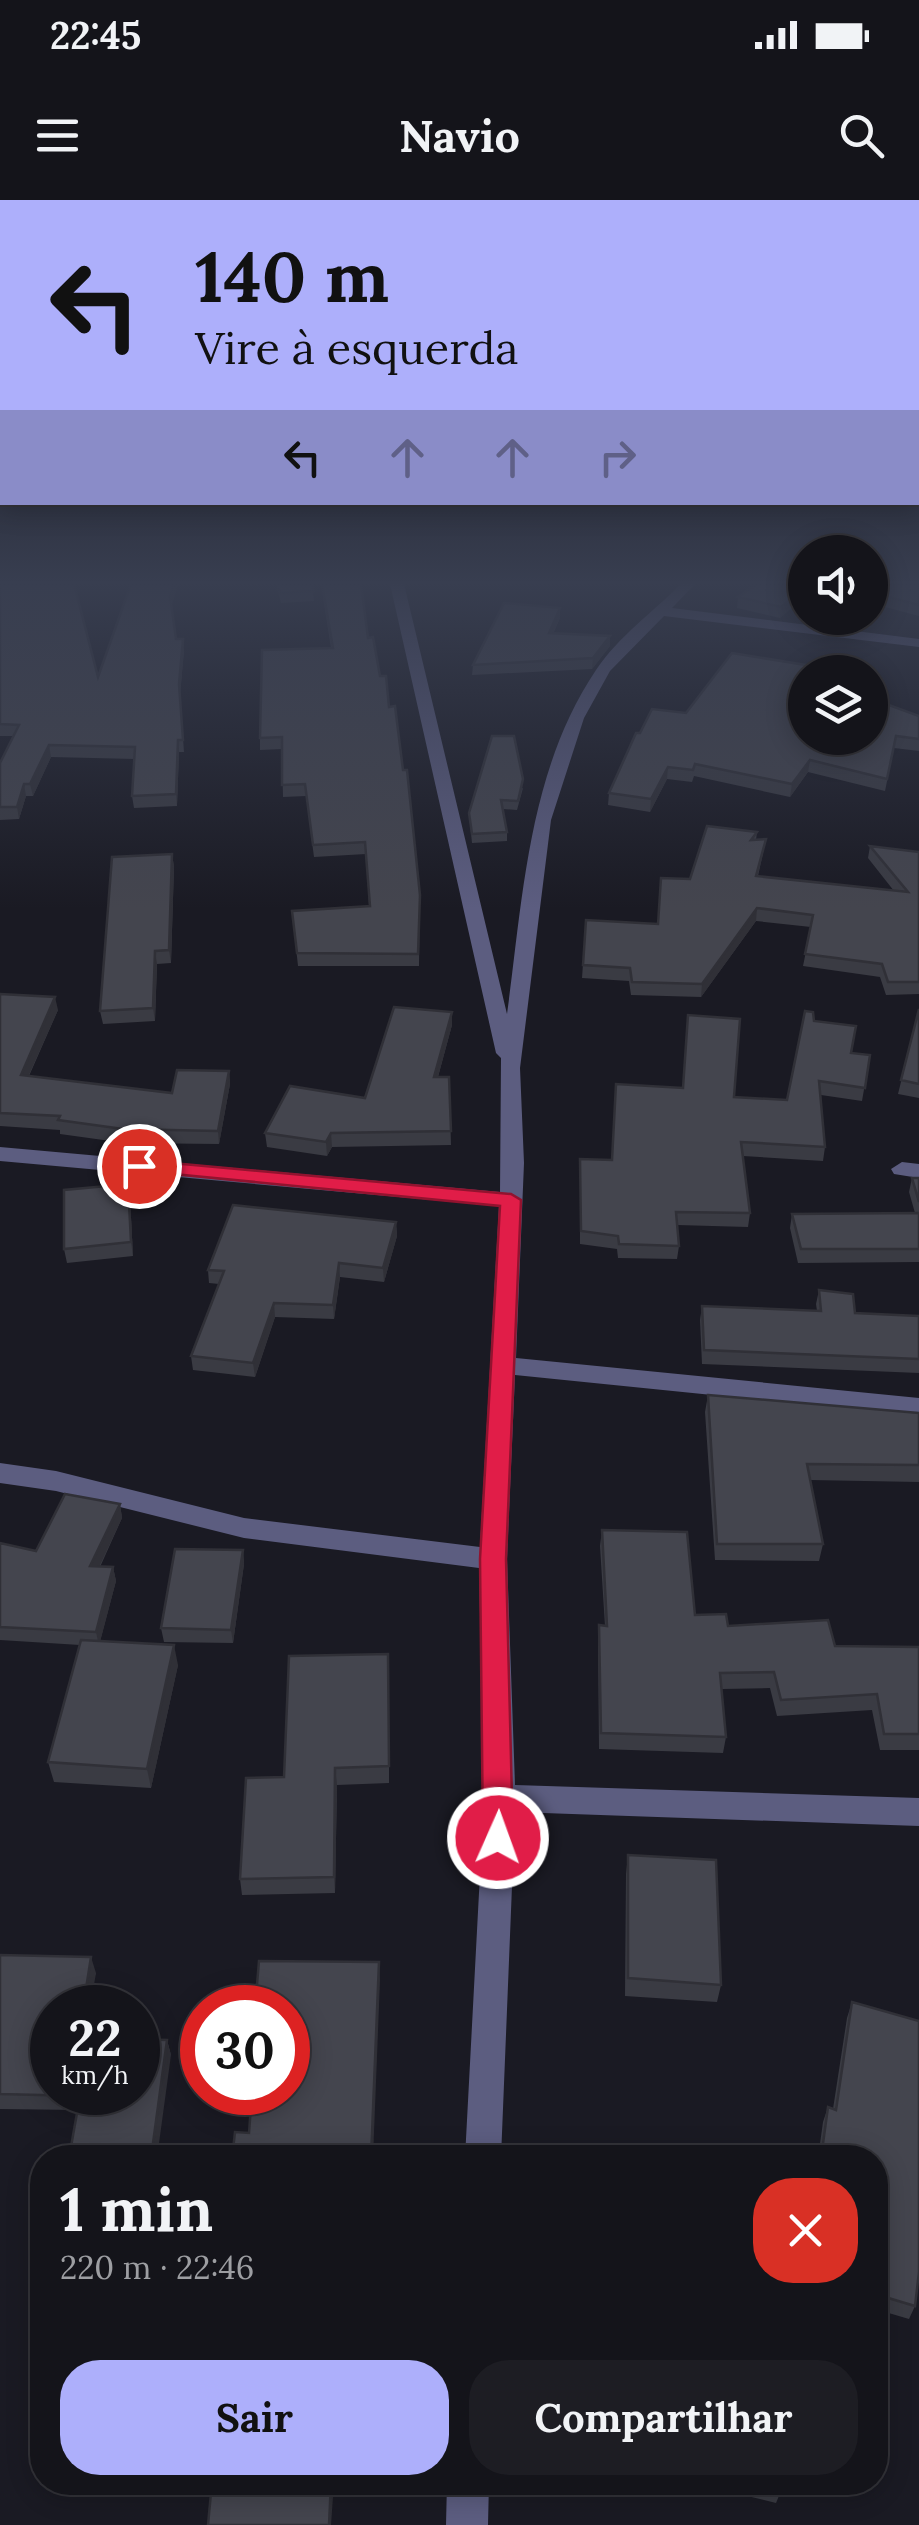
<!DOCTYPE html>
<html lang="pt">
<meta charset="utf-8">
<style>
body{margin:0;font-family:Lora,serif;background:#1d1d23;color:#f1f3f6;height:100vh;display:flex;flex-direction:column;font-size:38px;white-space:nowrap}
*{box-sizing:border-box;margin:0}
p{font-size:32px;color:#9d9ea2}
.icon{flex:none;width:55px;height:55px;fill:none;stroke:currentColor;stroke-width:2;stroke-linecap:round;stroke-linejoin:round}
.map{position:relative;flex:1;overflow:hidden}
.side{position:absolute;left:30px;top:1945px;width:858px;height:350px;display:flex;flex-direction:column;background:#14141a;border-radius:40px;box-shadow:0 5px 25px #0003,0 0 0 2px #333339}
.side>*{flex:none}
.banner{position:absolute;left:0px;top:0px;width:920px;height:305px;box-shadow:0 5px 25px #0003,0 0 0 2px #333339;background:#adaffb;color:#111;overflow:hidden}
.controls{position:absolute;left:788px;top:335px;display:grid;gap:20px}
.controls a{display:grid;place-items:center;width:100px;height:100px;border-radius:50%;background:#14141a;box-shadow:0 5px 25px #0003,0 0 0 2px #333339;font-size:50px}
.speed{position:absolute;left:30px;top:1785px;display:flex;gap:20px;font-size:50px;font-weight:700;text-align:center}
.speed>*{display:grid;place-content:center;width:130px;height:130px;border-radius:50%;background:#14141a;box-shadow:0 5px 25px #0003,0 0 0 2px #333339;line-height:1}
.speed small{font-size:25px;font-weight:400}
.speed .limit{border:15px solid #d22;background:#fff;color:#111}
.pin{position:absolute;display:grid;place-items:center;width:85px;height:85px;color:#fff;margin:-42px;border:5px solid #fff;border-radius:50%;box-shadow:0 2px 10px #0007}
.me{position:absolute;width:110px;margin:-55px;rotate:2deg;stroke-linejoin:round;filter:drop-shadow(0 0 8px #0008)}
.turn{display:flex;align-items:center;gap:35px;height:210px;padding:0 30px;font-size:45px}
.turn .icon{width:130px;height:130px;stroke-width:2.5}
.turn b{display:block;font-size:70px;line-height:85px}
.lanes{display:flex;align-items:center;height:95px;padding:0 30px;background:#0003;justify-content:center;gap:50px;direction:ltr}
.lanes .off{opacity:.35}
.round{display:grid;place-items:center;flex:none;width:105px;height:105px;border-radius:40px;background:#1d1d23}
.summary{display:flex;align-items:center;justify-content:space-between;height:170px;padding:0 30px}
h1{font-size:60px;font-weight:800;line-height:75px}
.cta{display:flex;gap:20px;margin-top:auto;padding:20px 30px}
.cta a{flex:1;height:115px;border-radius:40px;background:#adaffb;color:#111;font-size:40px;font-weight:800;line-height:115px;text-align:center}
.cta a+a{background:#1d1d23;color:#f1f3f6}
.status{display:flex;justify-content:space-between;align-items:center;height:70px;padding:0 50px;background:#14141a;direction:ltr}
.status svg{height:28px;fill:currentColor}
header{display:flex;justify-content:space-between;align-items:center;height:130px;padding:0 30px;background:#14141a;font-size:45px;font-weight:800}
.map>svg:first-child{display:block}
</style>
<div class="status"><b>22:45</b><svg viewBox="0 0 49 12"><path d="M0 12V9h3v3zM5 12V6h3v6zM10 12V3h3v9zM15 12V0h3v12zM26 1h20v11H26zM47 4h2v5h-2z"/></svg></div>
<header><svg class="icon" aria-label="menu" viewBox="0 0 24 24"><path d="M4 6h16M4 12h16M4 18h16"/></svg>Navio<svg class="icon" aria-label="search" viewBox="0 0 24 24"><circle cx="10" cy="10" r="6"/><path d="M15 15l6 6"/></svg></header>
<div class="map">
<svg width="919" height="2325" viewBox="0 0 919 2325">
<rect width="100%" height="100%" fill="#1a1a23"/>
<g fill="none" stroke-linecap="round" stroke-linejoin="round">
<path fill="#5c5d80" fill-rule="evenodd" d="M390,384H404L507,814C523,698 528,571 596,470C618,437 654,411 681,384H695L672,408L919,439V447L664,416L610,471L584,518L551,620L520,868L524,963L516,1158L919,1198V1216L515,1175L507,1359L515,1585L919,1598V1626L515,1612L501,1958H465L484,1598L479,1368L244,1338L56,1291L0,1283V1263L56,1271L244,1318L480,1347L499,1006L0,961V947L500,992L501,858L496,853Z
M902,962L919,964V978L894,974L891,969Z
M447,2282H489L488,2325H446Z"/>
</g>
<path fill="#3a3b43" d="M0,384L98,477L178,384L171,407L176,439L184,450L180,495L184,552H179L177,606L134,608L132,596L135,559L51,557L33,596H26L19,619L0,620V563L14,536H0Z
M276,384H312L314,401L281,403Z
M321,384H361L368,438L389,507L420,695L419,766H298L292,711L369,706L366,654L314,657L306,596L283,597L282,549L260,550V538L331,448Z
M805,384L780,418L737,408L738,397Z
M870,384H919V416L870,403Z
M560,408V418L553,434L610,436V446L592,469L472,475L473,465Z
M870,476L873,489L871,498L919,516V551L894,548L885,591L808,572L790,597L694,576L692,582L667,579L650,612L608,605L609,593L640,533L686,513Z
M523,588L517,610L503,609L507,632V641L472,643L469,613Z
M757,632L756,640L766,639L758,676L894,691L868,658L870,646L919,652V794L886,795L880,777L803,766L811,727L756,721L701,797L631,795L629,781L582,778L586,720L657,724Z
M172,654L174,667L171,763L157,764L155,821L103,824L100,811Z
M0,794L58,810L29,876L172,893L229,871L230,884L219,944L125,943L60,934V930L0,926Z
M919,809V898L898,894Z
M452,812V825L438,877H449L451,945L332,947L327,956L267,947L265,933L365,898Z
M814,821L851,853L870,855L862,901L821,895L825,947L823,961L743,956L750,1013L748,1027L677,1025L679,1046L677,1059L618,1058L617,1049L580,1044V959L612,960L734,897L787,900Z
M912,978H919V1062L798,1063L790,1028L792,1014L915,1013L909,992Z
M130,998L133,1056L67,1063L64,1049Z
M396,1022L397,1036L384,1082L340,1077L334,1119L275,1117L255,1177L193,1170L191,1156L219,1084L209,1083L208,1070Z
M819,1090L855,1113L919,1116V1173L702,1164L700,1120L702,1106L817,1111L816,1104Z
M708,1195L919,1213V1282L810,1280L823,1344L819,1361L715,1360L705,1212Z
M120,1304L122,1318L100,1367H113L116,1381L100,1441L178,1465L151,1588L54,1582L48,1562L80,1445L0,1440V1343L36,1351Z
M602,1330L695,1415L728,1426L835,1446L919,1447V1550H880L872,1510L777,1516L770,1488L722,1489L726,1537L723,1553L599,1549L598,1442L599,1425L605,1426L600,1346Z
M243,1350L244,1364L233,1443L164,1442L161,1428Z
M389,1471V1583L337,1585L335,1693L242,1695L240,1679L284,1577Z
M628,1655L721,1785L717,1802L625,1796L626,1674Z
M0,1755L96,1773L52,1892L167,1840L171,1855L78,1910L0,1909Z
M852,1802L915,2106L909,2119L875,2109V1958H818L823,1922L828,1907L833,1909L847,1818Z
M689,2282H782L781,2291L776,2303Z"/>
<path fill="#303037" d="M174,384H178L171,407L170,396Z
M805,388V397L780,418L781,407Z
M560,408V418L548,443L549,433Z
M610,436V446L592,469L593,458Z
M183,439L184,450L180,495L184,552L179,484Z
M178,540L179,552L177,606L176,594Z
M49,545L51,557L33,596L30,584Z
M810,560L808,572L790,597L792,584Z
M668,567L667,579L650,612L651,599Z
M24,584L26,596L19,619L17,607Z
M172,654L174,667L171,763L169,750Z
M757,708L756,721L701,797L702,784Z
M155,751L157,764L155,821L153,808Z
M55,797L58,810L23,888L21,875Z
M452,812V825L434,891V877Z
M229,871L230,884L219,944L218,931Z
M331,933L332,947L327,956L326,942Z
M128,984L130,998L133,1056L131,1042Z
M396,1022L397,1036L384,1082L383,1068Z
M339,1063L340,1077L334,1119L333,1105Z
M274,1103L275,1117L255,1177L253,1163Z
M120,1304L122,1318L93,1380L90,1366Z
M243,1350L244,1364L233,1443L231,1430Z
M113,1367L116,1381L99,1446L96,1432Z
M174,1445L178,1465L151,1588L147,1569Z
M335,1568L337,1585L335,1693L334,1677Z
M91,1757L96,1773L90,1808H83Z
M379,1762L380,1780L373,1958H371Z
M167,1840L171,1855L157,1958H151Z
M331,2282H334L331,2325H329Z"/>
<path fill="#44454e" stroke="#303037" stroke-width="2.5" d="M0,384H74L98,477L131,384H174L170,396L176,439H183L179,484L183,540H178L176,594L132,596L135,547L49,545L30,584H24L17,607H0V563L19,525L0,524Z
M278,384H312L314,391L280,393Z
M322,384H361L368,438L373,437L380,476H386L389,507L395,506L403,570H407L420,695L418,754L297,753L292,711L370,706L365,642L313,645L305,584L282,585V537L260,538L262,450L333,448Z
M757,384H805V388L781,407L738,397Z
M870,384H919V405L870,392Z
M504,403L560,408L549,433L610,436L593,458L473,465Z
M732,453L849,472H805V538H870V498L919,516V539L896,536L887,579L810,560L792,584L695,564L693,570L668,567L651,599L609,593L636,533H640L652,509L686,513Z
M870,476L875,477L870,497Z
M492,536H514L523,579L518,601L501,600L507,632L472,634L469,613Z
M707,626L757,632L751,640L766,639L756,676L908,692L870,646L919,652V782H888L882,764L805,754L813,715L757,708L702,784L632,782L630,768L583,765L586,720L658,724L661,678L690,679Z
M172,654L169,750L155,751L153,808L100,811L112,657Z
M0,794L55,797L21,875L172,893L177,870L229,871L218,931L123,929L58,920L60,916L0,913Z
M394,807L452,812L434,877H449L451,931L331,933L326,942L265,933L290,886L365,898Z
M919,809V884L901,880Z
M805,811L813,812L814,821L856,826L851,853L870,855L865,888L819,881L825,947L741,942L750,1013L676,1012L679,1046L619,1044L618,1036L581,1031L580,959L612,960L616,884L683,888L688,815L740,819L734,897L787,900Z
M912,978H919V1002Z
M128,984L131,1042L64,1049V990Z
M233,1005L396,1022L383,1068L339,1063L333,1105L274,1103L253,1163L191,1156L224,1071L208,1070Z
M919,1013V1049H801L792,1014Z
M819,1090L853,1094L855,1113L919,1116V1159L704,1150L702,1106L821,1111Z
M708,1195L919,1213V1265L807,1264L823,1344H717Z
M65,1294L120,1304L90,1366L113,1367L96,1432L0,1427V1343L36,1351Z
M602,1330L687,1332L695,1415L726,1414L728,1426L828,1420L835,1446L919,1447V1534H884L877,1494L781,1500L774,1472L720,1473L726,1537L601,1533L599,1425L607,1426Z
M175,1349L243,1350L231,1430L161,1428Z
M81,1440L174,1445L147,1569L48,1562Z
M388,1454L389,1566L335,1568L334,1677L240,1679L246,1578L284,1577L289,1456Z
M628,1655L716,1660L721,1785L628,1778Z
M0,1755L91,1757L83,1808H52V1892H138V1839L167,1840L151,1958H69L80,1896L0,1894Z
M259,1761L379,1762L371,1958H232L235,1932L249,1933L252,1892H288V1808H255Z
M852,1802L919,1821V2072L915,2106L875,2094V1958H821L828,1907L836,1910Z
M212,2282H331L329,2325H208Z
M744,2282H782L781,2291Z"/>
<linearGradient id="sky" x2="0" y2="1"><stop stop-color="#0e0e13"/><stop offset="0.54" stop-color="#383e50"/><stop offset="1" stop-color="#383e50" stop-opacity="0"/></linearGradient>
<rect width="919" height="709" fill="url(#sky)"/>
<path fill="#e11d48" stroke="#92132f" stroke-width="2.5" d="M139,960L511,994L521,1000L506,1359L513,1638L508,1647L498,1651L488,1647L483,1638L480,1359L500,1006L132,970L129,966Z"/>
</svg>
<div class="controls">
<a><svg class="icon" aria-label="sound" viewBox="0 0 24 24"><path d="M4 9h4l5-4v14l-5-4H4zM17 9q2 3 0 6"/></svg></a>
<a><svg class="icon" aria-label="layers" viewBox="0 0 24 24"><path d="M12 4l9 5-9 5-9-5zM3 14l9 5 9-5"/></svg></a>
</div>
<div class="speed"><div>22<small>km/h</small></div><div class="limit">30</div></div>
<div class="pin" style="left:139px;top:966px;background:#d93025"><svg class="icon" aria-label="arrive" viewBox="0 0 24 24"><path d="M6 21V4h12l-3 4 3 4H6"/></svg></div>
<svg class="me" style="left:498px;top:1638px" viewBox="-20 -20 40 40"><circle r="17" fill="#e11d48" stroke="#fff" stroke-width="3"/><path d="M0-11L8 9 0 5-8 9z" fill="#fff"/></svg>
<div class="banner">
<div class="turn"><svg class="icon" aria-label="left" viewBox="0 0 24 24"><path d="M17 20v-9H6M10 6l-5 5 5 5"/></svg><div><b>140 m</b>Vire à esquerda</div></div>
<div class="lanes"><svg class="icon" aria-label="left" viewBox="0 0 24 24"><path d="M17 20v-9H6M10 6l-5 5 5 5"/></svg><svg class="icon off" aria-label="ahead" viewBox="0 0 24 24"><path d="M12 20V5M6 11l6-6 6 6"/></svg><svg class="icon off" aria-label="ahead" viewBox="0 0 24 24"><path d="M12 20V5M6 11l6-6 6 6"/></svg><svg class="icon off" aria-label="right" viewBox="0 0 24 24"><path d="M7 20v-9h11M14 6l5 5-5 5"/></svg></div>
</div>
<section class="side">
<div class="summary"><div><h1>1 min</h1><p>220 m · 22:46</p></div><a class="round" style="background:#d93025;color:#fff"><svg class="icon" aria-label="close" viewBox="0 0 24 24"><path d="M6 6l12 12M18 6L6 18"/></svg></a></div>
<div class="cta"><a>Sair</a><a>Compartilhar</a></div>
</section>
</div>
